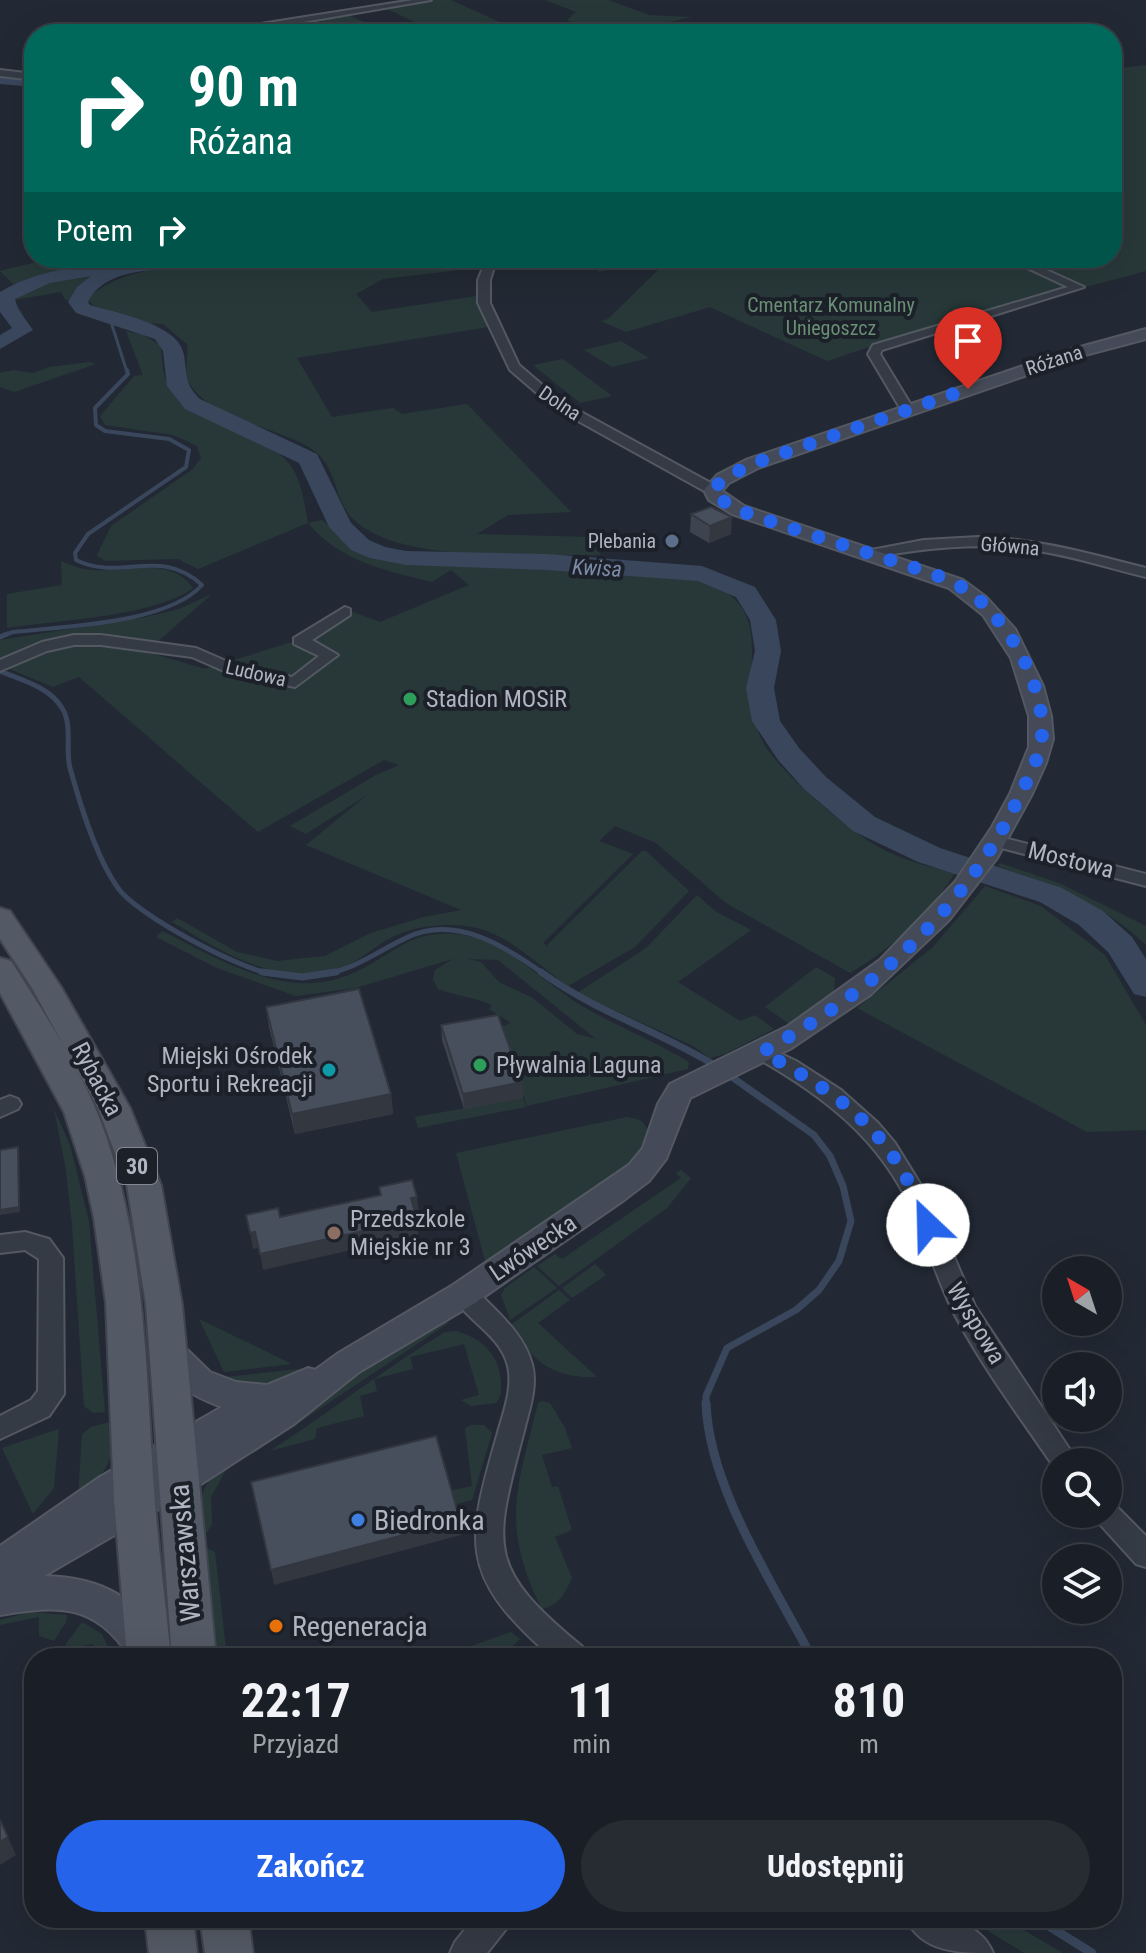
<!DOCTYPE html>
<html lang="pl">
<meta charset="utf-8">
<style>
body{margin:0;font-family:"Roboto Condensed",sans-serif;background:#272c33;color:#f1f3f6;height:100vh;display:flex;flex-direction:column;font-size:30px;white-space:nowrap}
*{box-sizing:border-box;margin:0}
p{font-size:26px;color:#9fa2a7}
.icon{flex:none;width:44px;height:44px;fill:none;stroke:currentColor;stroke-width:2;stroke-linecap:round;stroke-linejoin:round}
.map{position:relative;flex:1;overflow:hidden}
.drawer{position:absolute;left:24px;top:1648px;width:1098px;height:280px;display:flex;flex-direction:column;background:#1a1f27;border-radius:32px;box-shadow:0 8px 32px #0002,0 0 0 2px #383d44}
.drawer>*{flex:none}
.banner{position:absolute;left:24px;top:24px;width:1098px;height:244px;border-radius:32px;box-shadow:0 8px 32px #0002,0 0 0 2px #383d44;background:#00695c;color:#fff;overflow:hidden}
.needle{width:52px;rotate:321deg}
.buttons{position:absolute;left:1042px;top:1256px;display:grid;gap:16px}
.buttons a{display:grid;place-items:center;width:80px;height:80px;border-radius:50%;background:#1a1f27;box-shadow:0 8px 32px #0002,0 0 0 2px #383d44;font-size:40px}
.pin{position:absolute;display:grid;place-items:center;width:68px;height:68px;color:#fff;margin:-82px -34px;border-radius:50% 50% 50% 0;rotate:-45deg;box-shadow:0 0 8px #0007}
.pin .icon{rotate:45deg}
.me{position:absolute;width:88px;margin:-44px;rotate:336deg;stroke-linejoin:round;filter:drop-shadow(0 0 6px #0008)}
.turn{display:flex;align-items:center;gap:28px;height:168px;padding:0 32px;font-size:36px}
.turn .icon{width:104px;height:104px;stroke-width:2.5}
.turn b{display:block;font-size:56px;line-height:68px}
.then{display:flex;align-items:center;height:76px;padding:0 32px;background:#0003;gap:16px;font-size:30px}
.eta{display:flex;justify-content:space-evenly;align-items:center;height:136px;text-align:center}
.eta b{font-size:48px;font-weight:700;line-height:56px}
.cta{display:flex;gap:16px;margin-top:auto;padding:16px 32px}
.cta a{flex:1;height:92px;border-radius:48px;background:#2563eb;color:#fff;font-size:32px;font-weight:700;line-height:92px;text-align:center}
.cta a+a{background:#272c33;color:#f1f3f6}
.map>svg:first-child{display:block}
</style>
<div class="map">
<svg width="1146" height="1953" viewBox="0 0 1146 1953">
<rect width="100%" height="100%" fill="#222934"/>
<path fill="#283839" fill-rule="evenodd" d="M431,0H451L526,34H440L385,8L349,15L366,23L339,28L315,19Z
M545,0H608L649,15L692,17L652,26L662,34H569L589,30L567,20L576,12Z
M1146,65V271L896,338L827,361L710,307L626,332L601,321L608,319L665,263L656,258L598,272V260L495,267L498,258H1112V69Z
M52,258H155L55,274L11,288L13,284L0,271Z
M233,258H487L486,267L383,279L356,294L372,312L476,296L488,327L297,358L332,417L393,408L402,414L467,404L571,512L508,515L477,534L589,537L601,555C538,554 397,565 352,518C332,496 339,466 309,447C276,427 204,417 188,380C184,369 189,355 187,344L163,324L144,323L93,305L87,300C116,267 191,264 233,258Z
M98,271L99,275L77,288L74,298L66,301L61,292L14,300L24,316L10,304L9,298L27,286Z
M126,331L143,335L160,345C163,357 161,371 167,382C191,429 251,423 285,459C301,474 304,502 308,523L322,520L358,550L389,560L529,566L702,579C788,613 729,678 763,742C778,771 846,828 875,845C899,859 928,867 955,873C930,914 891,949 850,973L726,903L656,843L615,826L599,841L633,854L543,943L549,947L547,945L642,851H646L689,891L635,947L568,986C542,968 512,938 481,929C451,921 411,925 385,941C369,951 356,963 338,969C278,988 221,951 172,922L177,918L237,952L277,961L325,956L371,933L424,917L461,910L306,845L367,795L306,834L290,826L376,775L399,765L384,760L258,832L79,677L53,687L7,668L35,654L71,644H102L147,652L205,669L292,642L344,609L380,622L469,585L451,570L432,582C387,571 339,561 308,523L198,569L178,559L105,561L97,555L111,526L193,469L201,458L197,446L173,435L105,425L100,416L134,376L143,375Z
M621,341L649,358L612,367L584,350Z
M563,359L612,396L580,403L533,365Z
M89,362L96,364L14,392L0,387V373L13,370L33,373L49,367Z
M61,561C71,565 80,569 91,570C126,573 170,555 193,588C154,617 57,620 7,628V594L62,585Z
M212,594L156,643L45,642L0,661V640L146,617L179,609Z
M1000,863L1059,883L1146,926V945C1105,904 1052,886 998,866Z
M985,886L1041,906L1105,955L1146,1025V1130L1087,1132L857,1008L933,947Z
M697,895L715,911L751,930L678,982L740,1021L755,1015L774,1029L725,1054L710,1058L693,1046L577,993L646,948Z
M162,931C215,957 279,998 340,978C393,961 404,924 469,936C504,942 546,983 577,1003C613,1025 653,1040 689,1062L688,1069L527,1106L499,1028L511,1023L489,1009L492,1005C474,997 456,996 438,989L433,979L435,970L453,959L355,988L296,996L217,968L156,937ZM468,959L498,960L596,1039L577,1034L533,998L499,982L481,962Z
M816,967L835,978L834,993L791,1025L765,1007Z
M523,1098L526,1107L418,1128L415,1117Z
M54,1109L70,1145L89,1222L105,1412L93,1413L84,1406L72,1225L66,1170Z
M627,1117L640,1120C658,1136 644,1148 633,1163L485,1261L456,1153Z
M681,1170L691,1178L667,1208L559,1286L537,1266L555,1254L562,1259L681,1178L676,1173Z
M595,1264L606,1275L572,1298L562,1288Z
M534,1267L557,1288L510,1320L501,1295L505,1288Z
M559,1290L570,1300L538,1323L597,1377C555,1379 529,1361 512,1324Z
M199,1319L292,1364L224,1372Z
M450,1322L252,1454L240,1450L435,1325Z
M456,1331C483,1338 501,1357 501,1385C501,1393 501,1397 496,1403L471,1406L461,1400L479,1395L464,1344L410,1357L413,1369L374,1379L377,1391L360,1396L364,1416L317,1428L315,1439L270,1451C330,1412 384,1369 445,1332Z
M298,1369L304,1371L268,1388L220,1383L226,1377Z
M542,1401L550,1403L565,1428L572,1448L542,1455L552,1487L558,1486L572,1530L555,1537L572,1578C566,1592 558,1606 542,1609C500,1524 517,1489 538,1403Z
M113,1421C115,1461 107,1472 78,1498L82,1434L91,1427Z
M471,1425H484L492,1433L472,1500L453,1505L450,1491L472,1486L465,1428Z
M59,1429L54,1488L33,1514L2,1448Z
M230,1463L211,1497L212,1524L207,1532L200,1534C199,1499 199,1482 230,1463Z
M205,1547L215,1552L227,1658H214Z
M31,1612L67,1615L66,1622L54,1641L39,1636V1617L0,1625V1620Z
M82,1622L102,1634L113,1658H95L93,1644L72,1648L65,1645Z
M511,1632L520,1639L500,1658H438Z
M967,1918H1003L1063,1953H1024Z"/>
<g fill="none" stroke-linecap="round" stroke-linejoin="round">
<path stroke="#39465c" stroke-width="3" d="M110,319L127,372"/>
<path stroke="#39465c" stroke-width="4" d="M2,636L13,632C64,626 167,624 202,585C161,546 120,582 76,560L75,553L88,534L186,467L189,450L169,439L105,431L96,425L95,408L128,374L127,370"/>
<path stroke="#39465c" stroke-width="5" d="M0,637L7,634
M0,671C21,680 50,687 62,708C73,725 65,749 70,768C80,804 96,858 118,888C137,915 239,969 272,974
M326,974C357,968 378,951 406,938C455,914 505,946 544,974"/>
<path stroke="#39465c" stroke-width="7" d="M262,972L302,977L336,972
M541,972C596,1012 659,1031 716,1066
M706,1405V1396L727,1348L796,1310L819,1290L839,1261L851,1221L843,1186L830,1156L814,1135L729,1075"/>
<path stroke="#39465c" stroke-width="9" d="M706,1403C709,1488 773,1583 812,1658
M1036,1918L1092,1953"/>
<path fill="#39465c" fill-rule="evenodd" d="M0,76L34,79V87L0,84Z
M149,258H198C178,278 111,258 88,302L90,305C116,313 180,324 184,355C187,374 185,385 200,399L317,454L351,523L369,540L385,547L406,551L547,554L702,566L755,587L776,620L781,651L774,688L780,721L799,748L826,777L875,817L940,848L1062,888L1103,911L1132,937L1146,959V997L1134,994L1108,952L1079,925L1040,902L918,862L853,831L804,789L778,760L752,721L746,688L755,651L750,620L736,597L698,581L547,570L406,565L370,558L351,550L329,527L299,463L185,409L167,386L163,351L155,339L76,313L68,302L77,287L91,276L50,283L15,299L18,309L33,330L0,349V335L12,328L0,312V292C35,271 74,267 114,262L121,264Z"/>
<defs>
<path id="street" d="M413,0H431L245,32L197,34Z
M0,70L34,74V80L0,76Z
M487,258H497L490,280V303L519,365L561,401L718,487V493H708L553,407L510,370L478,303V280Z
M1006,258H1020L1084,287L882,350L880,354L914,410L903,413L868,354L873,345L1068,287Z
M978,537C1036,538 1090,554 1146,568V577C1108,568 1070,555 1031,550C978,542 924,548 871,558L864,554L866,551L924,540Z
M345,607L350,609V615L312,640L338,655L295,687L233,675L192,657L101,645H74L47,651L0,671V660L42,642L74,635H101L196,648L242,668L292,677L319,656L294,644V638Z
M996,836L1146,874V886L990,845L987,841L990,837Z
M762,1045L796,1061L841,1090L878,1123L895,1143L929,1198L975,1306L1078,1462H1056V1470C1022,1420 985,1371 956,1317C938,1283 928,1246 912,1211C880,1138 822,1095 755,1057L752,1052L755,1047Z
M10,1096L18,1099L21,1104L18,1109L0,1117V1100Z
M25,1232L49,1239L63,1258L64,1394L49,1416L0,1439V1416L31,1400L38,1391L39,1259L25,1250L0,1253V1235Z
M464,1285L473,1287C495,1310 523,1332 532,1364C538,1386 529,1410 524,1431C493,1548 485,1567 584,1648L588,1658H553L548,1654C457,1574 467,1540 498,1432C504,1411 513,1387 508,1366C500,1334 466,1321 452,1294L455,1287Z
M1108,1503L1116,1506L1146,1536V1567L1136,1564L1098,1522L1094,1514H1108Z
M474,1918H511L506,1929L487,1953H450L455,1942Z
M906,1918C938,1918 979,1918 993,1953C961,1953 921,1953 906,1918Z"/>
<path id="secondary" d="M1146,329V339L1085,355L758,468L729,483L722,491L744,506L963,580L986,597L1015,629L1043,686L1051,716L1053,739L1046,763L1032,794L997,858L949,920L870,995L790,1049L690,1098L666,1159L649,1181L624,1200L475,1303L359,1372L294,1424L190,1491L44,1576C96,1577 140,1596 162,1645L156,1657H130C94,1603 60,1605 0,1615V1546L100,1477L222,1407C191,1396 166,1380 151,1350L156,1341L167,1337L178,1341L210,1372L236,1382L267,1385L308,1368L315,1370L337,1354L453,1285L629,1165L643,1148L658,1104L670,1084L788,1026L880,960L955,882L992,827L1010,794L1029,747V716L1011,658L983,615L949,588L732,514L709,500L704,490L717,475L746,460L1073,349Z"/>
<path id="primary" d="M0,908L10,911L61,987L130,1108L161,1185L182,1305L216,1658H172L146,1305L127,1185L98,1108L32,988L0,939Z
M0,958L11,961C46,1016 85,1074 106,1136C144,1247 146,1362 153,1477C157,1538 165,1598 171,1658H127L114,1499L106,1303L94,1218L85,1176L64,1112L0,993Z
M145,1918H193L197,1953H149Z
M200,1918H248L253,1953H205Z"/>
</defs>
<use href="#street" stroke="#535862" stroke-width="4"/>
<use href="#secondary" stroke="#535862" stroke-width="4"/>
<use href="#primary" stroke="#3f444e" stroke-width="4"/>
<use href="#street" fill="#353b45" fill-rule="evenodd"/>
<use href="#secondary" fill="#444a57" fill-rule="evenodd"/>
<use href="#primary" fill="#535a65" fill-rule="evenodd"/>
</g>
<path fill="#3e444f" d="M691,514L731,534L709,543L690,532Z
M266,1007L391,1094L393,1114L295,1134L269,1027Z
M441,1025L522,1082L523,1098L464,1109L442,1040Z"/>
<path fill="#323740" d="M732,517L731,534L709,543L710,526Z
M522,1082L523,1098L464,1109L463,1094Z
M391,1094L393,1114L295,1134L292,1114Z
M18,1147L19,1152L20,1212L0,1215V1210Z
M417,1197L419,1212L412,1214L411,1198Z
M417,1219L418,1235L263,1270L260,1254Z
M255,1232L258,1248L253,1249L250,1233Z
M460,1520L461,1535L274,1585L271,1570Z
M8,1837L16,1855L0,1865V1842Z"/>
<path fill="#484f5c" stroke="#323740" stroke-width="2" d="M711,507L732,517L710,526L691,514Z
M359,989L391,1094L292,1114L266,1007Z
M498,1015L522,1082L463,1094L441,1025Z
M18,1147L19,1207L0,1210V1150Z
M412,1180L417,1197L411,1198L417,1219L260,1254L255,1232L250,1233L246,1215L278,1208L280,1217L381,1195L379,1187Z
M436,1436L460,1520L271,1570L251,1482Z
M0,1820L8,1837L0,1842Z"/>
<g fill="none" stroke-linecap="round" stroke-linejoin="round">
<path stroke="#2563eb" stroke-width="14" stroke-dasharray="0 25.2" d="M928,1225C892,1132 847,1098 762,1052C871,993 966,910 1019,797C1029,777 1040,757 1042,735C1044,684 1012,629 976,597C953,578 920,570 893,561C841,544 789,528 738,510L715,496L713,490L723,479L752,464L968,389"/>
</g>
<circle fill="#5c6f8a" stroke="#1b2029" stroke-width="3" cx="672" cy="541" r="8"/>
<g fill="#2e9e5b" stroke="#1b2029" stroke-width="3">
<circle cx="410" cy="699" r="8"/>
<circle cx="480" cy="1065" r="8"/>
</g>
<circle fill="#0f9aa8" stroke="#1b2029" stroke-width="3" cx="329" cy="1070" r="8"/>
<circle fill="#8d6e63" stroke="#1b2029" stroke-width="3" cx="334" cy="1233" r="8"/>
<circle fill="#3f7fe0" stroke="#1b2029" stroke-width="3" cx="358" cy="1520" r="8"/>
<circle fill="#e8710a" stroke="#1b2029" stroke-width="3" cx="276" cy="1626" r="8"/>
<g text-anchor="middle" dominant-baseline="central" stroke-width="8" stroke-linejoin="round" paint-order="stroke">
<g font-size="20" fill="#6a8f75" stroke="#1b2029">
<text x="831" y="305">Cmentarz Komunalny<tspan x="831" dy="23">Uniegoszcz</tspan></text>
</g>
<g font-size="20" fill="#b0b5c1" stroke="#1b2029">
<text transform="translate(1054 360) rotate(-18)">Różana</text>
<text transform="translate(560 403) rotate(34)">Dolna</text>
<text transform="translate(1010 546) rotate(5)">Główna</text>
<text transform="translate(256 673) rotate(13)">Ludowa</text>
</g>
<g font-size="20" fill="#b0b5c1" stroke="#1b2029" text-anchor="end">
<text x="656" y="541">Plebania</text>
</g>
<g font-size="22" font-style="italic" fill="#7b8ba7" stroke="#1b2029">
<text transform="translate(597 568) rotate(3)">Kwisa</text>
</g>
<rect fill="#1b2029" stroke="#838893" stroke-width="2" x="117" y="1148" width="40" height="36" rx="6"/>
<g font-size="22" font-weight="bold" fill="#b0b5c1">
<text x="137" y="1166">30</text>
</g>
<g font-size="24" fill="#b0b5c1" stroke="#1b2029" text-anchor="start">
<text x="426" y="699">Stadion MOSiR</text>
<text x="313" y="1056" text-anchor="end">Miejski Ośrodek<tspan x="313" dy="28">Sportu i Rekreacji</tspan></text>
<text x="496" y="1065">Pływalnia Laguna</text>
<text x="350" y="1219">Przedszkole<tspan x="350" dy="28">Miejskie nr 3</tspan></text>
</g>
<g font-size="24" fill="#b0b5c1" stroke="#1b2029">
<text transform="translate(1071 860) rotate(14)">Mostowa</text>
<text transform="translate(97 1079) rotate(62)">Rybacka</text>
<text transform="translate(533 1248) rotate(-34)">Lwówecka</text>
<text transform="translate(976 1323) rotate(59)">Wyspowa</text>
</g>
<g font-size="28" fill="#b0b5c1" stroke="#1b2029" text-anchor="start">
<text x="374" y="1520">Biedronka</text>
<text x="292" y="1626">Regeneracja</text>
</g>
<g font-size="28" fill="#b0b5c1" stroke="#1b2029">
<text transform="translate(185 1553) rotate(-95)">Warszawska</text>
</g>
</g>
</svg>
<div class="buttons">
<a><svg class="needle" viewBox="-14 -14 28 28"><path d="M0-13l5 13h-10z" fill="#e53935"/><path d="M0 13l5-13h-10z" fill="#9fa2a7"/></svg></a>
<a><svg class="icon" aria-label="sound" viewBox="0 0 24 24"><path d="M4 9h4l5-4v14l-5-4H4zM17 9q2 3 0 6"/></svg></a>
<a><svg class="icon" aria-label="search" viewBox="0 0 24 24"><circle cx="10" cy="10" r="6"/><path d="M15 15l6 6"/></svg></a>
<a><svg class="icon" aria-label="layers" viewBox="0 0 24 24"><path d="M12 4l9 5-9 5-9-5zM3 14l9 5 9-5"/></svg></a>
</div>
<div class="pin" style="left:968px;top:389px;background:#d93025"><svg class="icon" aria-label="arrive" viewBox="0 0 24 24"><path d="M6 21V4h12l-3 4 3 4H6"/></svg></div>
<svg class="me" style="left:928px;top:1225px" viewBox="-20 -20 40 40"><circle r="19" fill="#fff"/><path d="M0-13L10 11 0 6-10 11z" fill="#2563eb"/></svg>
<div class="banner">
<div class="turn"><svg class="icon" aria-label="right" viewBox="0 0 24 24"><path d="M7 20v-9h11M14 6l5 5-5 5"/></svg><div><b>90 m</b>Różana</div></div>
<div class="then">Potem<svg class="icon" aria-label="right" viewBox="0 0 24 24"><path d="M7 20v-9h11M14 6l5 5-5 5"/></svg></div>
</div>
<section class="drawer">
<div class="eta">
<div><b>22:17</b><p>Przyjazd</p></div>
<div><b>11</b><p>min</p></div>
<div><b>810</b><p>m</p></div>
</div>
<div class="cta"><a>Zakończ</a><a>Udostępnij</a></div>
</section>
</div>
